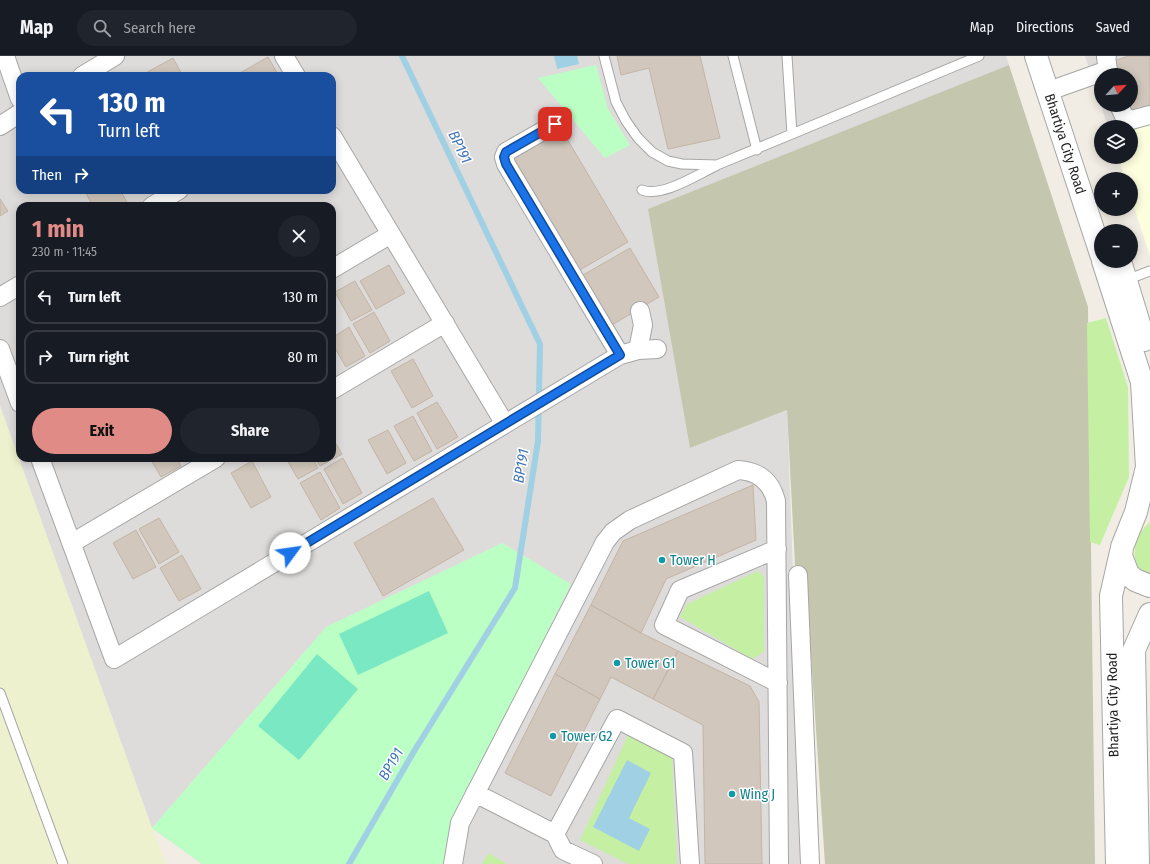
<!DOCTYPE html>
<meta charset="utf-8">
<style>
body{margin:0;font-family:"Fira Sans Condensed",sans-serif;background:#20242c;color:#f1f3f6;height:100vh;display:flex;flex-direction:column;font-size:15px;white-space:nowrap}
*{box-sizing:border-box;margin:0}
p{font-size:13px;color:#9ea1a6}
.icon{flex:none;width:22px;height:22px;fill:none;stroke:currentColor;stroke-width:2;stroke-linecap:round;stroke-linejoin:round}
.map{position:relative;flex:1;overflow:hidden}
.drawer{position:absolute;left:16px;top:146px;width:320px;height:260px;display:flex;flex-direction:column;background:#171b24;border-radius:12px;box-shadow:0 2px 10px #0003}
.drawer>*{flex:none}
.hud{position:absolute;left:16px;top:16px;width:320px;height:122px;border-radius:12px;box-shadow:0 2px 10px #0003;background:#1a4fa0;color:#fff;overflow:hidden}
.needle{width:26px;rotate:64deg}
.fabs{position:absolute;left:1094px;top:12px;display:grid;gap:8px}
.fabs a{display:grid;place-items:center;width:44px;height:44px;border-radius:50%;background:#171b24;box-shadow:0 2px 10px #0003;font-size:20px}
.pin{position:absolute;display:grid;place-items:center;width:34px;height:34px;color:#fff;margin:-17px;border-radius:8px;box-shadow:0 2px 6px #0006}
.me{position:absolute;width:44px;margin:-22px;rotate:59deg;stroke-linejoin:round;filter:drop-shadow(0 0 3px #0008)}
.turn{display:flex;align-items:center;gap:14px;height:84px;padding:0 16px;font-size:18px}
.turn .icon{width:52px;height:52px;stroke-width:2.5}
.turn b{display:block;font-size:28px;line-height:34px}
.then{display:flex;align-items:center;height:38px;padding:0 16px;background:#0003;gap:8px;font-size:15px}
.round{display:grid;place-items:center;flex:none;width:42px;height:42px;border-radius:21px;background:#20242c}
.headline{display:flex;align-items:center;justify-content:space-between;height:68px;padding:0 16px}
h1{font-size:24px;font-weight:700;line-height:30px;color:#e18b87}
.primary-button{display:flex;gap:8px;margin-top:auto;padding:8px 16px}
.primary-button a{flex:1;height:46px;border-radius:24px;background:#e18b87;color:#111;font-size:16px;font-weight:700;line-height:46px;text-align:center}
.primary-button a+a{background:#20242c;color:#f1f3f6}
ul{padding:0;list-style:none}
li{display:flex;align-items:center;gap:12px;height:54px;margin:0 8px 6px;padding:0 8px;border:2px solid #363941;border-radius:12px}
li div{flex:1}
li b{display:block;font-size:15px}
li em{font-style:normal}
header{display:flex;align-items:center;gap:24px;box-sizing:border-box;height:56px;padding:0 20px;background:#171b24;border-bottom:1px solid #363941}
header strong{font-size:19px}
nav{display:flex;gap:22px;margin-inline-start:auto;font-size:14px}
.search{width:280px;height:36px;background:#20242c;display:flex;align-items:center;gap:10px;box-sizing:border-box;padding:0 14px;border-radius:22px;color:#9ea1a6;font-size:15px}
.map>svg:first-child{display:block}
</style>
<header>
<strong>Map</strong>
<div class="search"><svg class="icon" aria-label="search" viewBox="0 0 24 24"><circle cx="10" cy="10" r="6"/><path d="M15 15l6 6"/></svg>Search here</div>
<nav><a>Map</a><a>Directions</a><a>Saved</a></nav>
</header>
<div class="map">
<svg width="1150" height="808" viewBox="0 0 1150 808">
<rect width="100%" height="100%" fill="#f1ede4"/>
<path fill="#dddcdb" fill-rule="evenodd" d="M0,0H1006L1009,9L690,392L787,354L804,808H202L152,772L0,350ZM20,20H332V134H20ZM20,150H332V402H20Z
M1085,0H1150V68L1131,75V71H1108ZM1101,19H1131V49H1101Z"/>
<path fill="#fdffde" d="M1150,68V200L1131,142V123H1125L1118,101H1131V75Z"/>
<path fill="#c5c6ae" d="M1009,9L1088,251L1095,808H825L806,525L795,509L787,354L690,392L648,153Z"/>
<path fill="#edf1cd" d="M0,350L152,772L166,808H0Z"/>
<path fill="#c5f0a4" d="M1106,262L1128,331L1129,421L1100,489L1090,486L1087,267Z
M1150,466V523L1135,514C1134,495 1133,480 1150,466Z
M758,515L764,521V596L752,603L680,561L687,548Z
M628,679L672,699L677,808H628L580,784Z
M488,797L507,808H482Z"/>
<path fill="#bcffc5" d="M596,9L608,53L630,89L605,102L538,22Z
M502,487L571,528L452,767V792L442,808H202L152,772L326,571Z"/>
<path fill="#7ae8c3" d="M429,535L448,577L358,619L339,578Z
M317,598L358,633L299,704L258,670Z"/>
<path fill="#a0d0e3" d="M554,0H577L579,8L557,13Z
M627,704L651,717L629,762L650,773L639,795L593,771Z"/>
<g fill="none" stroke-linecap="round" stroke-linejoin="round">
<path stroke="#a0d0e3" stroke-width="6" d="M349,808L413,697L515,532L538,385L540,288L402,0"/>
</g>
<path fill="#d1c7bc" stroke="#c4b4a4" d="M617,0H700L720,82L668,93L649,12L621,19Z
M1128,0H1150V49L1130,56L1127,49H1131V19H1117L1112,6Z
M268,1L279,20H235Z
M173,2L183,20H143L142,19Z
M560,71L628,186L578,215L511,100Z
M84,134H120L127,146L121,150H93Z
M0,143L8,155L0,160Z
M630,192L659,241L612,269L583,219Z
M389,209L405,237L376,253L360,225Z
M355,225L372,254L351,265L335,236Z
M374,256L390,285L370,297L353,268Z
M349,271L365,300L346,311L332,287V282Z
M413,303L433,340L412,352L391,315Z
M437,346L458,381L437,393L417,357Z
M413,360L432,395L414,405L394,370Z
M388,374L406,407L387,418L368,384Z
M332,381L342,398L320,410L315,402H332Z
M150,402H177L181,410L161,421Z
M286,402H312L318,412L298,423Z
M343,402L362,437L343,448L324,413Z
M252,405L271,441L251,452L231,417Z
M320,416L340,452L321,464L300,427Z
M753,429L756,484L666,523L641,577L591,549L623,485Z
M433,442L464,494L383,540L354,487Z
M159,462L179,496L159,508L139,473Z
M136,474L156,511L133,523L113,487Z
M182,499L201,533L179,545L160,512Z
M591,549L641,577L678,595L653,643L611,621L600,643L555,618Z
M678,595L750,630L759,646L762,808H705L703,669L653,643Z
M555,618L600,643L551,740L505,717Z"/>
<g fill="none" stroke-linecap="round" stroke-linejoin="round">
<defs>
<path id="service" d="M604,0L616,46L626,65L638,82L652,96L668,105L682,108L717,109L792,78
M733,0L757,94
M787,0L792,78L979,0
M642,134C662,142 698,118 716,110
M1126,224L1150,215
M0,637L63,808"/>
<path id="minor" d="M5,0L20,43
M284,0L296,20
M82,20L115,0
M1060,31L1108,14L1106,1L1107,0
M1119,49L1124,60L1131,64L1150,59
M555,68L506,96L504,101L506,108L620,299
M0,70L20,57
M152,150L179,134
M332,213L391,178
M0,241L20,229
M0,293L20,347
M638,294L643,269L640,255
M332,334L445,267
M505,368L620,299L638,294L657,293
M40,402L114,603L505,368L332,80
M72,487L216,402
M777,493L680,534L664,569L778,627
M798,519L810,808
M475,737L555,778L563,794L593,808
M555,778L617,663L683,697L690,808
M453,808L460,767L605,486L613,476L630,464L738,414C758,415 771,425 776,445L779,808"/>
<path id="tertiary" d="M1036,0L1101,198
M1103,205L1142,326L1147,411L1136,456L1122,491L1121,500L1128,518L1135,524L1150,530
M1120,205L1144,284
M1117,808L1111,540L1121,496
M1138,808L1134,594L1150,558"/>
</defs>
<use href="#service" stroke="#a6a6a6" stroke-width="11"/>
<use href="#minor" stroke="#a6a6a6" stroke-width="20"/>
<use href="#tertiary" stroke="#a6a6a6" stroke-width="24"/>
<use href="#service" stroke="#fff" stroke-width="9"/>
<use href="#minor" stroke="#fff" stroke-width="18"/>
<use href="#tertiary" stroke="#fff" stroke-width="22"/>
</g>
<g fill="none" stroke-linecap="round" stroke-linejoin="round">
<defs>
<path id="route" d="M290,497L620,299L506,108L504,101L506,96L555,68"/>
</defs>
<use href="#route" stroke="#114b97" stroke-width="10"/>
<use href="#route" stroke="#1a73e8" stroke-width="7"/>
</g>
<g fill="#0f9aa8" stroke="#fff" stroke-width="1.5">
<circle cx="662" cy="504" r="4"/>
<circle cx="617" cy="607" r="4"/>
<circle cx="553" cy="680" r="4"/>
<circle cx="732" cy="738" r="4"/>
</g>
<g text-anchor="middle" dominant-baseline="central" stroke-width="3" stroke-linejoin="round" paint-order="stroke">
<g font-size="14" fill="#1f1f1f" stroke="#fff">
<text transform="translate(1065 88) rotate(72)">Bhartiya City Road</text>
<text transform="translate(1113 649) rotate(-91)">Bhartiya City Road</text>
</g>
<g font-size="14" fill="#0d838f" stroke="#fff" text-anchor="start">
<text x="670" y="504">Tower H</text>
<text x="625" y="607">Tower G1</text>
<text x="561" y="680">Tower G2</text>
<text x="740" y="738">Wing J</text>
</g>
<g font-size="15" font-style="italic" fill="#4176b9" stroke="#fff">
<text transform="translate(460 91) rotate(64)">BP191</text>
<text transform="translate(521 410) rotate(-81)">BP191</text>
<text transform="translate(391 708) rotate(-60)">BP191</text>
</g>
</g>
</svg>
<div class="fabs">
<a><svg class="needle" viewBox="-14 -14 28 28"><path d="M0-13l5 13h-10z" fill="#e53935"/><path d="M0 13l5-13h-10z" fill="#9ea1a6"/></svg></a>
<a><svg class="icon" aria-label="layers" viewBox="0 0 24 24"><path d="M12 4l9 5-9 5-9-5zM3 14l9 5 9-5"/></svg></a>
<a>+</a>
<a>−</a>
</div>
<div class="pin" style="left:555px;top:68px;background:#d93025"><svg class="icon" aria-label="arrive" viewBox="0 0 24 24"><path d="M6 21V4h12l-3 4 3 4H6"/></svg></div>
<svg class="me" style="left:290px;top:497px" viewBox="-20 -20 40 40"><circle r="19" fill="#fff"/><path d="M0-13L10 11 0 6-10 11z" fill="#1a73e8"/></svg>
<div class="hud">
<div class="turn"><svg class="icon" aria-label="left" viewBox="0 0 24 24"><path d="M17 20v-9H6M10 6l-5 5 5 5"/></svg><div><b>130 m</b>Turn left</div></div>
<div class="then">Then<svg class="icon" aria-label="right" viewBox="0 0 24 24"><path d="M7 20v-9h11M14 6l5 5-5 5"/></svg></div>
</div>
<section class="drawer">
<div class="headline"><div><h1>1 min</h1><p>230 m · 11:45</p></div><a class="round"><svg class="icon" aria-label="close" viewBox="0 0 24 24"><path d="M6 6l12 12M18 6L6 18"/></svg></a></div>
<ul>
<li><svg class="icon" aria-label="left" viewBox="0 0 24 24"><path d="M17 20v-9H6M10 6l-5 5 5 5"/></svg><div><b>Turn left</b></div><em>130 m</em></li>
<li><svg class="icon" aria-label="right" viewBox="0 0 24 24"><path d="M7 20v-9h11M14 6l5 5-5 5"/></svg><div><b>Turn right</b></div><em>80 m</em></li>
</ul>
<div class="primary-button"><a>Exit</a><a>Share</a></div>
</section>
</div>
